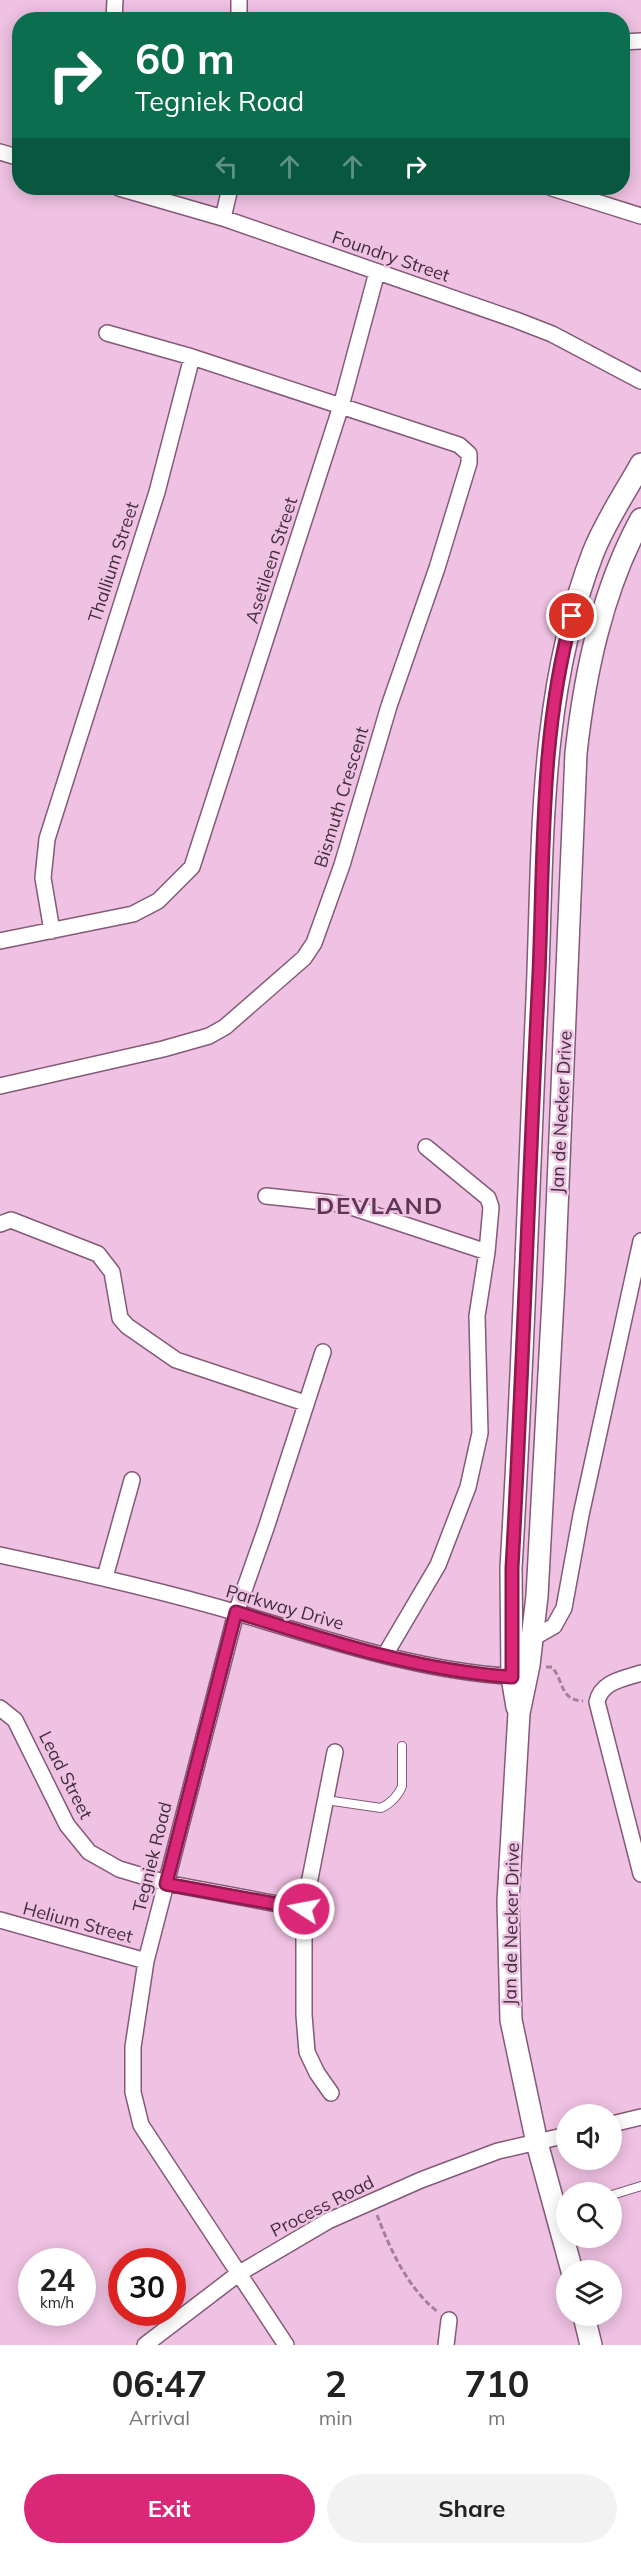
<!DOCTYPE html>
<style>
body{margin:0;font-family:Mulish,sans-serif;background:#f2f2f2;color:#222;height:100vh;display:flex;flex-direction:column;font-size:22px;white-space:nowrap}
*{box-sizing:border-box;margin:0}
p{font-size:20px;color:#767676}
.icon{flex:none;width:33px;height:33px;fill:none;stroke:currentColor;stroke-width:2;stroke-linecap:round;stroke-linejoin:round}
.map{position:relative;height:2345px;overflow:hidden}
.side{display:flex;flex-direction:column;background:#fff;flex:1}
.side>*{flex:none}
.banner{position:absolute;left:12px;top:12px;width:618px;height:183px;border-radius:24px;box-shadow:0 3px 15px #0003;background:#0b6e4f;color:#fff;overflow:hidden}
.tools{position:absolute;left:556px;top:2104px;display:grid;gap:12px}
.tools a{display:grid;place-items:center;width:66px;height:66px;border-radius:50%;background:#fff;box-shadow:0 3px 15px #0003;font-size:30px}
.speed{position:absolute;left:18px;top:2248px;display:flex;gap:12px;font-size:30px;font-weight:700;text-align:center}
.speed>*{display:grid;place-content:center;width:78px;height:78px;border-radius:50%;background:#fff;box-shadow:0 3px 15px #0003;line-height:1}
.speed small{font-size:15px;font-weight:400}
.speed .limit{border:9px solid #d22;background:#fff;color:#111}
.pin{position:absolute;display:grid;place-items:center;width:51px;height:51px;color:#fff;margin:-26px;border:3px solid #fff;border-radius:50%;box-shadow:0 2px 6px #0007}
.me{position:absolute;width:66px;margin:-33px;rotate:281deg;stroke-linejoin:round;filter:drop-shadow(0 0 4px #0008)}
.turn{display:flex;align-items:center;gap:21px;height:126px;padding:0 24px;font-size:27px}
.turn .icon{width:78px;height:78px;stroke-width:2.5}
.turn b{display:block;font-size:42px;line-height:51px}
.lanes{display:flex;align-items:center;height:57px;padding:0 24px;background:#0003;justify-content:center;gap:30px;direction:ltr}
.lanes .off{opacity:.35}
.eta{display:flex;justify-content:space-evenly;align-items:center;height:102px;text-align:center}
.eta b{font-size:36px;font-weight:700;line-height:42px}
.action{display:flex;gap:12px;margin-top:auto;padding:12px 24px}
.action a{flex:1;height:69px;border-radius:36px;background:#db2777;color:#fff;font-size:24px;font-weight:700;line-height:69px;text-align:center}
.action a+a{background:#f2f2f2;color:#222}
.map>svg:first-child{display:block}
</style>
<div class="map">
<svg width="641" height="2345" viewBox="0 0 641 2345">
<rect width="100%" height="100%" fill="#efc1e2"/>
<g fill="none" stroke-linecap="round" stroke-linejoin="round">
<defs>
<path id="service" d="M326,1800L381,1808C390,1804 399,1795 402,1786V1746
M612,2195L641,2186"/>
<path id="minor" d="M114,20L115,0
M239,20V0
M622,42L641,41
M0,152L20,158
M119,188L223,218L516,320L552,334L641,381
M552,188L641,216
M223,218L230,188
M52,931L43,878L47,839L157,492L192,357
M0,941L133,914L158,901L192,867L341,406L377,272
M0,1086L163,1049L209,1036L225,1027L304,958L314,943L342,865L389,706L437,568L469,463V454L459,445L192,357L107,333
M266,1196L342,1204L487,1252
M0,1224L11,1220L98,1254L112,1272L120,1318L127,1326L176,1360L305,1403
M0,1555C80,1572 160,1590 238,1613C331,1641 425,1673 522,1677
M105,1577L132,1480
M533,1638L554,1626L564,1608L581,1515L641,1241
M385,1655L438,1565L468,1487L480,1433L477,1316L487,1252L491,1207L488,1198L426,1147
M641,1673C624,1679 601,1681 597,1702L641,1874
M0,1708L15,1720L67,1825L89,1852L119,1869L166,1883L304,1909
M0,1920L146,1961
M331,2093L317,2073L307,2052L304,2015V1909L335,1752
M612,2124L641,2117
M145,2345L238,2274L328,2221L421,2180L498,2151L567,2135
M286,2345L141,2125L133,2092V2047L146,1961L236,1613L266,1528L323,1352
M446,2345L449,2320"/>
<path id="secondary" d="M517,1707L512,1677L511,1568C522,1386 528,1203 536,1021C544,864 535,703 593,553C605,522 625,493 641,464
M572,2271L537,2143L511,2020L508,1901L519,1713L529,1665L537,1596L554,1281L576,753C585,672 602,591 641,519
M584,2316L591,2345"/>
</defs>
<use href="#service" stroke="#835a77" stroke-width="10"/>
<use href="#minor" stroke="#835a77" stroke-width="18"/>
<use href="#secondary" stroke="#835a77" stroke-width="24"/>
<path stroke="#a28098" stroke-width="3" stroke-dasharray="6 3" stroke-linecap="butt" d="M546,1667H552C565,1683 559,1699 583,1701
M377,2215C390,2249 408,2289 438,2312"/>
<use href="#service" stroke="#fff" stroke-width="8"/>
<use href="#minor" stroke="#fff" stroke-width="15"/>
<use href="#secondary" stroke="#fff" stroke-width="21"/>
</g>
<g fill="none" stroke-linecap="round" stroke-linejoin="round">
<defs>
<path id="route" d="M304,1909L166,1884L236,1612C325,1640 418,1671 512,1677V1568C523,1370 529,1171 539,973C544,853 540,733 572,616"/>
</defs>
<use href="#route" stroke="#8e194d" stroke-width="15"/>
<use href="#route" stroke="#db2777" stroke-width="10"/>
</g>
<g text-anchor="middle" dominant-baseline="central" stroke-width="5" stroke-linejoin="round" paint-order="stroke">
<g font-size="18" fill="#412e3b" stroke="#efc1e2">
<text transform="translate(391 256) rotate(19)">Foundry Street</text>
<text transform="translate(271 560) rotate(-72)">Asetileen Street</text>
<text transform="translate(113 562) rotate(-72)">Thallium Street</text>
<text transform="translate(341 797) rotate(-73)">Bismuth Crescent</text>
<text transform="translate(561 1112) rotate(-87)">Jan de Necker Drive</text>
<text transform="translate(285 1607) rotate(16)">Parkway Drive</text>
<text transform="translate(66 1775) rotate(63)">Lead Street</text>
<text transform="translate(152 1857) rotate(-76)">Tegniek Road</text>
<text transform="translate(78 1922) rotate(15)">Helium Street</text>
<text transform="translate(511 1924) rotate(-89)">Jan de Necker Drive</text>
<text transform="translate(322 2206) rotate(-27)">Process Road</text>
</g>
<g font-size="24" font-weight="bold" letter-spacing="1.5" fill="#5c3652" stroke="#efc1e2">
<text x="380" y="1205">DEVLAND</text>
</g>
</g>
</svg>
<div class="tools">
<a><svg class="icon" aria-label="sound" viewBox="0 0 24 24"><path d="M4 9h4l5-4v14l-5-4H4zM17 9q2 3 0 6"/></svg></a>
<a><svg class="icon" aria-label="search" viewBox="0 0 24 24"><circle cx="10" cy="10" r="6"/><path d="M15 15l6 6"/></svg></a>
<a><svg class="icon" aria-label="layers" viewBox="0 0 24 24"><path d="M12 4l9 5-9 5-9-5zM3 14l9 5 9-5"/></svg></a>
</div>
<div class="speed"><div>24<small>km/h</small></div><div class="limit">30</div></div>
<div class="pin" style="left:572px;top:616px;background:#d93025"><svg class="icon" aria-label="arrive" viewBox="0 0 24 24"><path d="M6 21V4h12l-3 4 3 4H6"/></svg></div>
<svg class="me" style="left:304px;top:1909px" viewBox="-20 -20 40 40"><circle r="17" fill="#db2777" stroke="#fff" stroke-width="3"/><path d="M0-11L8 9 0 5-8 9z" fill="#fff"/></svg>
<div class="banner">
<div class="turn"><svg class="icon" aria-label="right" viewBox="0 0 24 24"><path d="M7 20v-9h11M14 6l5 5-5 5"/></svg><div><b>60 m</b>Tegniek Road</div></div>
<div class="lanes"><svg class="icon off" aria-label="left" viewBox="0 0 24 24"><path d="M17 20v-9H6M10 6l-5 5 5 5"/></svg><svg class="icon off" aria-label="ahead" viewBox="0 0 24 24"><path d="M12 20V5M6 11l6-6 6 6"/></svg><svg class="icon off" aria-label="ahead" viewBox="0 0 24 24"><path d="M12 20V5M6 11l6-6 6 6"/></svg><svg class="icon" aria-label="right" viewBox="0 0 24 24"><path d="M7 20v-9h11M14 6l5 5-5 5"/></svg></div>
</div>
</div>
<section class="side">
<div class="eta">
<div><b>06:47</b><p>Arrival</p></div>
<div><b>2</b><p>min</p></div>
<div><b>710</b><p>m</p></div>
</div>
<div class="action"><a>Exit</a><a>Share</a></div>
</section>
